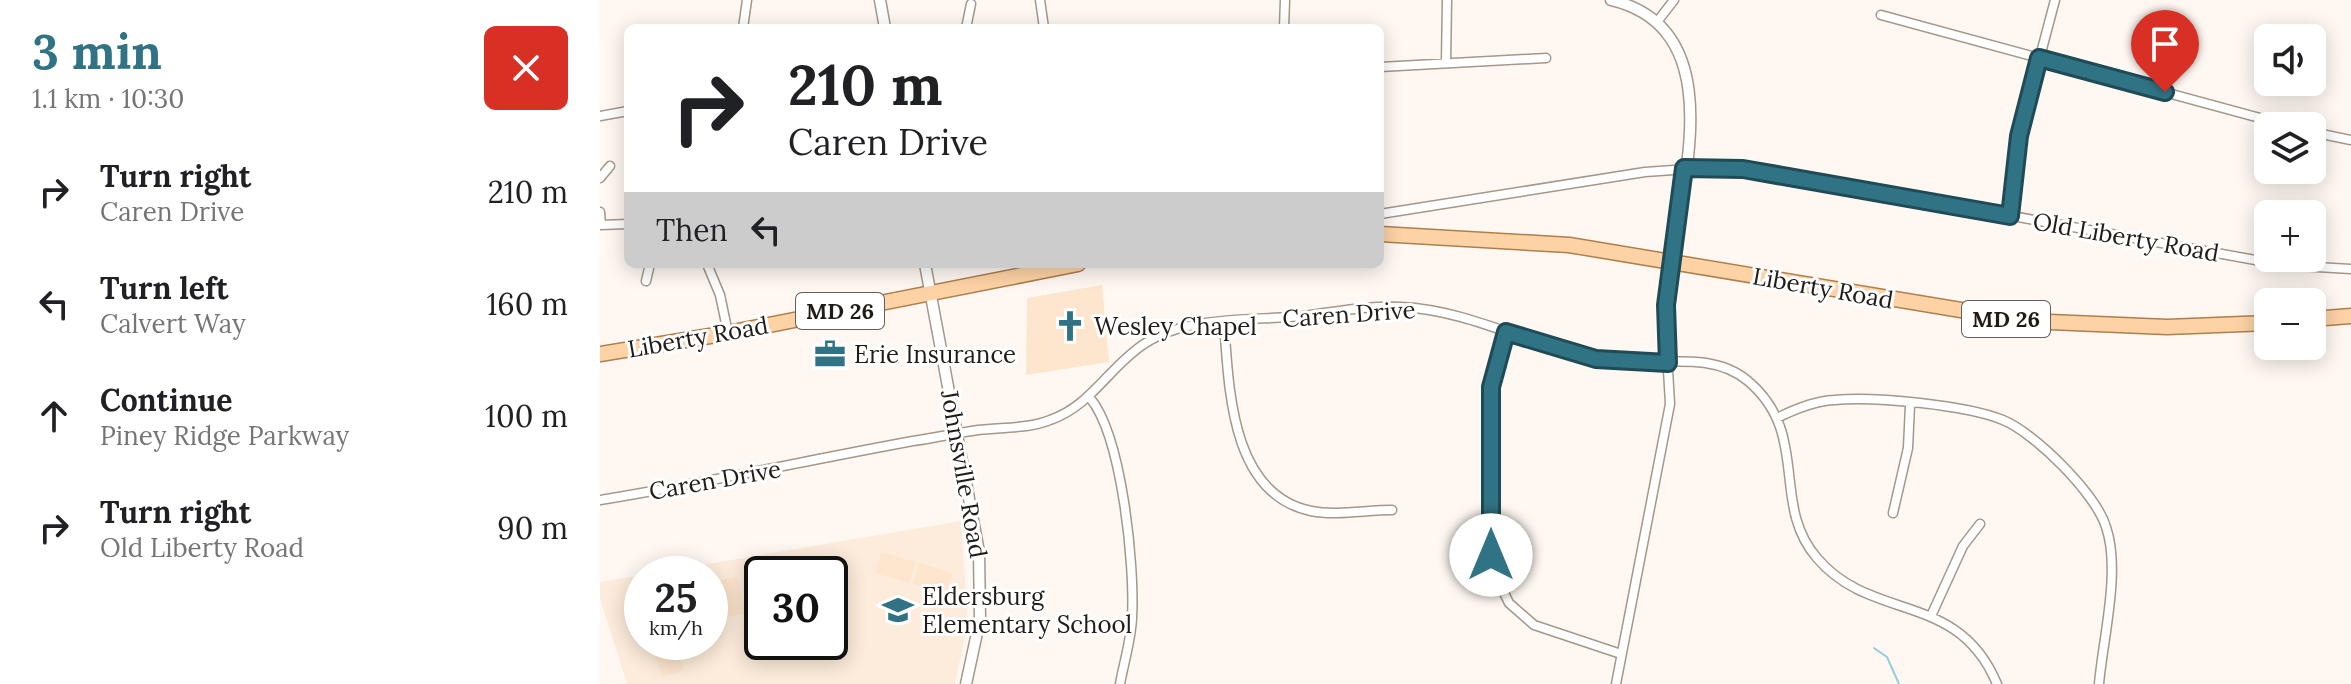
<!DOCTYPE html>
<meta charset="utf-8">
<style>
body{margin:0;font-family:Lora,serif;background:#f6f6f6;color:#202124;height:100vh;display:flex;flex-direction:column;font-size:30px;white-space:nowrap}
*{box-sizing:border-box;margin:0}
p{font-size:26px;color:#757577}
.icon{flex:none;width:44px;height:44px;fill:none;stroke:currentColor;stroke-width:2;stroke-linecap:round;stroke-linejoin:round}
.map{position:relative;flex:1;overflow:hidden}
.details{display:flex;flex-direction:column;background:#fff;width:600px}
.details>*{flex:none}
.hud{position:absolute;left:24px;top:24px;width:760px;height:244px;border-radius:12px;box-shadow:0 4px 20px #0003;background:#fff;color:#202124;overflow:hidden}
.fabs{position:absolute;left:1654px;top:24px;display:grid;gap:16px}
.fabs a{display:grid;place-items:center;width:72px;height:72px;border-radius:12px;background:#fff;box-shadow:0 4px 20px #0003;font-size:40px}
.speed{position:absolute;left:24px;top:556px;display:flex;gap:16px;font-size:40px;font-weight:700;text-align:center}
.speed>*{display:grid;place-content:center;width:104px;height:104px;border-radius:50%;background:#fff;box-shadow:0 4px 20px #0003;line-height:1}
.speed small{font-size:20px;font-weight:400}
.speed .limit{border:4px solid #111;border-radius:12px;background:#fff;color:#111}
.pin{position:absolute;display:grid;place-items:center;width:68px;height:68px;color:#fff;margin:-82px -34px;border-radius:50% 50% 50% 0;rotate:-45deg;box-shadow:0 0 8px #0007}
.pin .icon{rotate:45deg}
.me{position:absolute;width:88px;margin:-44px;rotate:0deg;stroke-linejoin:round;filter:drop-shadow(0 0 6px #0008)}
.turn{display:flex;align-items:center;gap:28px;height:168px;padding:0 32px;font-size:36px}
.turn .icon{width:104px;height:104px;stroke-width:2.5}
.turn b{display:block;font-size:56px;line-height:68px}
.then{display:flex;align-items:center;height:76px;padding:0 32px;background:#0003;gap:16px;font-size:30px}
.round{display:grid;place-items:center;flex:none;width:84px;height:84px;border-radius:12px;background:#f6f6f6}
.headline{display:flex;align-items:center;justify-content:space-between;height:136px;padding:0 32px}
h1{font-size:48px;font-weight:700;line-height:60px;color:#307384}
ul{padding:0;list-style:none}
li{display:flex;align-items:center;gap:24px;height:112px;padding:0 32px}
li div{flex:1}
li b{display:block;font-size:30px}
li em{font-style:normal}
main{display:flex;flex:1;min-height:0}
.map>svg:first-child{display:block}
</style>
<main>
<section class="details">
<div class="headline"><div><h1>3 min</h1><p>1.1 km · 10:30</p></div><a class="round" style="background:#d93025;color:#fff"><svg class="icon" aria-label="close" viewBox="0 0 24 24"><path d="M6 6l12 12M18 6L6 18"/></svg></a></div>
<ul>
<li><svg class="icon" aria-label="right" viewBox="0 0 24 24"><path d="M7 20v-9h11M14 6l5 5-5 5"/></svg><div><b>Turn right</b><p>Caren Drive</p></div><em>210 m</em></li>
<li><svg class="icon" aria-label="left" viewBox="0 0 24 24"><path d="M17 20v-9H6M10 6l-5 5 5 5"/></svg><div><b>Turn left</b><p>Calvert Way</p></div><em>160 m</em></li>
<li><svg class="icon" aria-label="ahead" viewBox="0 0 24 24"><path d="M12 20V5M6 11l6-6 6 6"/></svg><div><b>Continue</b><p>Piney Ridge Parkway</p></div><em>100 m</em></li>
<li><svg class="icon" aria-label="right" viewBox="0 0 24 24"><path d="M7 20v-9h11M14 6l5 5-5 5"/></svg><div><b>Turn right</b><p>Old Liberty Road</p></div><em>90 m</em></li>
</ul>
</section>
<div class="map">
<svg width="1751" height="684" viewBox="0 0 1751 684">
<rect width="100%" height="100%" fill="#fff8f2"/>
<path fill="#fdecdb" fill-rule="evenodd" d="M361,521L368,622L355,684H27L0,599V582L42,575V642H110V574H49ZM162,574H230V642H162Z"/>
<path fill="#fde5ce" d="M502,285L509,362L426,375L427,298Z
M281,552L315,562L309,583L275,573Z
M319,563L353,573L347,594L313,584Z
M137,577L145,613L122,618L114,582Z
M51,642H76L84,670L62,677Z"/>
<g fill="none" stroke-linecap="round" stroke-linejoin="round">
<path stroke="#95cddd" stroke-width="2" d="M1274,648L1287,657L1299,684"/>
<defs>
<path id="minor" d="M440,0L444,28
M1281,15L1689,126
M1057,22L1074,0
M143,28L147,0
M366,28L371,4
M684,28L685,0
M846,63L847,0
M780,67L946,58
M0,116L28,111
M1712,132L1751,140
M0,178L10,166
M0,212L1,225
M780,214L1045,172L1117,167L1263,189L1683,265L1751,269
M1410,216L1419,136L1455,0
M0,225L28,224
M107,264L120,295L128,333
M46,281L50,264
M624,322C629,387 630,494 711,511C736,516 766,510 792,510
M906,332L891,387L890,533L894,572L909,603L934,625L1021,654
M490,398C522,436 535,566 532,618C531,640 524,662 520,684
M1177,418C1195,409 1214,401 1234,400C1274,396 1366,405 1403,420C1435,433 1496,494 1506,527C1521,570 1503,638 1499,684
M0,500C105,483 209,460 313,441C335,438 356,433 378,430C401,427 428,429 450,420C491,406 509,367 544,344C588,315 653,321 703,316C735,312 769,305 801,307C872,310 936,349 1005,361C1052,368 1109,348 1148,381C1211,434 1170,504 1217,558C1272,623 1358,590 1397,684
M1293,513L1308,448L1310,405
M1331,616L1363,546L1380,524
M1016,684L1070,404L1065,318L1071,261"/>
<path id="tertiary" d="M280,0L285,28
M1011,0C1129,28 1084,176 1071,261
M325,264L379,552L380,619L366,684"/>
<path id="primary" d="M780,234L969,245L1427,321L1567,327L1668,323
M1712,319L1751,316
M0,354L128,333L478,264"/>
</defs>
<use href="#minor" stroke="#a59789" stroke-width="11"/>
<use href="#tertiary" stroke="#a59789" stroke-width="13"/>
<use href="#primary" stroke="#ae7f4d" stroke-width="17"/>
<use href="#minor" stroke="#fff" stroke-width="8"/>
<use href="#tertiary" stroke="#fff" stroke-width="10"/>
<use href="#primary" stroke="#fdd3a6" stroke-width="14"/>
</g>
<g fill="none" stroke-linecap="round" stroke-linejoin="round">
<defs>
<path id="route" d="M891,555V387L906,332L996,359L1068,363L1066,305L1084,168L1143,169L1410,216L1419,136L1439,58L1565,92"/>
</defs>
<use href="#route" stroke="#1f4b56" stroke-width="20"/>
<use href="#route" stroke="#307384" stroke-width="14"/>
</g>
<defs>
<symbol id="church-bare" viewBox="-9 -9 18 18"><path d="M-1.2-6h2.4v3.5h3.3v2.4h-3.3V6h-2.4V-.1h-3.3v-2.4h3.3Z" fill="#307384" stroke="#fff" stroke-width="2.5" paint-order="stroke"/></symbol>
<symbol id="office-bare" viewBox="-9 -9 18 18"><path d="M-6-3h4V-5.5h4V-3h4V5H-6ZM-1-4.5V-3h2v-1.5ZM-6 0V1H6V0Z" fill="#307384" stroke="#fff" stroke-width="2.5" paint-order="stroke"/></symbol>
<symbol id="school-bare" viewBox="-9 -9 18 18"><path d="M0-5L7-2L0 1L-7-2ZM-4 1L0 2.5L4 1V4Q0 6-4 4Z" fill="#307384" stroke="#fff" stroke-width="2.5" paint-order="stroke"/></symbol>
</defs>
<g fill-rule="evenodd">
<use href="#church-bare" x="448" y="304" width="44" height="44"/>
<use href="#office-bare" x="208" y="332" width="44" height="44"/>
<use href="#school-bare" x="276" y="588" width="44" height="44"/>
</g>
<g text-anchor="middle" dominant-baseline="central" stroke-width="6" stroke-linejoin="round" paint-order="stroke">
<g fill="#fff" stroke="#635f5c" stroke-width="2">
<rect x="196" y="293" width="88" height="36" rx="6"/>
<rect x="1362" y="301" width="88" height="36" rx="6"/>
</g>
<g font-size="22" font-weight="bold" fill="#201b16">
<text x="240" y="311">MD 26</text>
<text x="1406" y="319">MD 26</text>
</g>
<g font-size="24" fill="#201b16" stroke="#fff">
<text transform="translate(1526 237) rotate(10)">Old Liberty Road</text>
<text transform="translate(1223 288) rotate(10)">Liberty Road</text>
<text transform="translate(749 314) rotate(-4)">Caren Drive</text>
<text transform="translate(98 337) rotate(-10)">Liberty Road</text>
<text transform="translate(364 474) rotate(80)">Johnsville Road</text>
<text transform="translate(115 480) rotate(-10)">Caren Drive</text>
</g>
<g font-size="24" fill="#201b16" stroke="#fff" text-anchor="start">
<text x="494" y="326">Wesley Chapel</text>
<text x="254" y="354">Erie Insurance</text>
<text x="322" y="596">Eldersburg<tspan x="322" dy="28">Elementary School</tspan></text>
</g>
</g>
</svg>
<div class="fabs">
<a><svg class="icon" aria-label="sound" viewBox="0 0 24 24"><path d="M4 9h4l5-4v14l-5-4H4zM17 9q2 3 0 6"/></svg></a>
<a><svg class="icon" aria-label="layers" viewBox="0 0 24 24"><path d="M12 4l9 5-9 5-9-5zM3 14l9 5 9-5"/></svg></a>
<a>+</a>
<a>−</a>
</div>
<div class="speed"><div>25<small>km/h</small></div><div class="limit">30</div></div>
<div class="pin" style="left:1565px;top:92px;background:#d93025"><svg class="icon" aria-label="arrive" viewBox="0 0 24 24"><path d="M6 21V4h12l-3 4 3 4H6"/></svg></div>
<svg class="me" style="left:891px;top:555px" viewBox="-20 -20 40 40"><circle r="19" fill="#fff"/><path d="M0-13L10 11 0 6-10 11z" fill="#307384"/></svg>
<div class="hud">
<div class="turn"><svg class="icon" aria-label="right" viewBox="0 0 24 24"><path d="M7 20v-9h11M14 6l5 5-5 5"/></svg><div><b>210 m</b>Caren Drive</div></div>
<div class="then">Then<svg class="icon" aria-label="left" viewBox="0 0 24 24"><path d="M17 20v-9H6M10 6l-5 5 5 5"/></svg></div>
</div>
</div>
</main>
